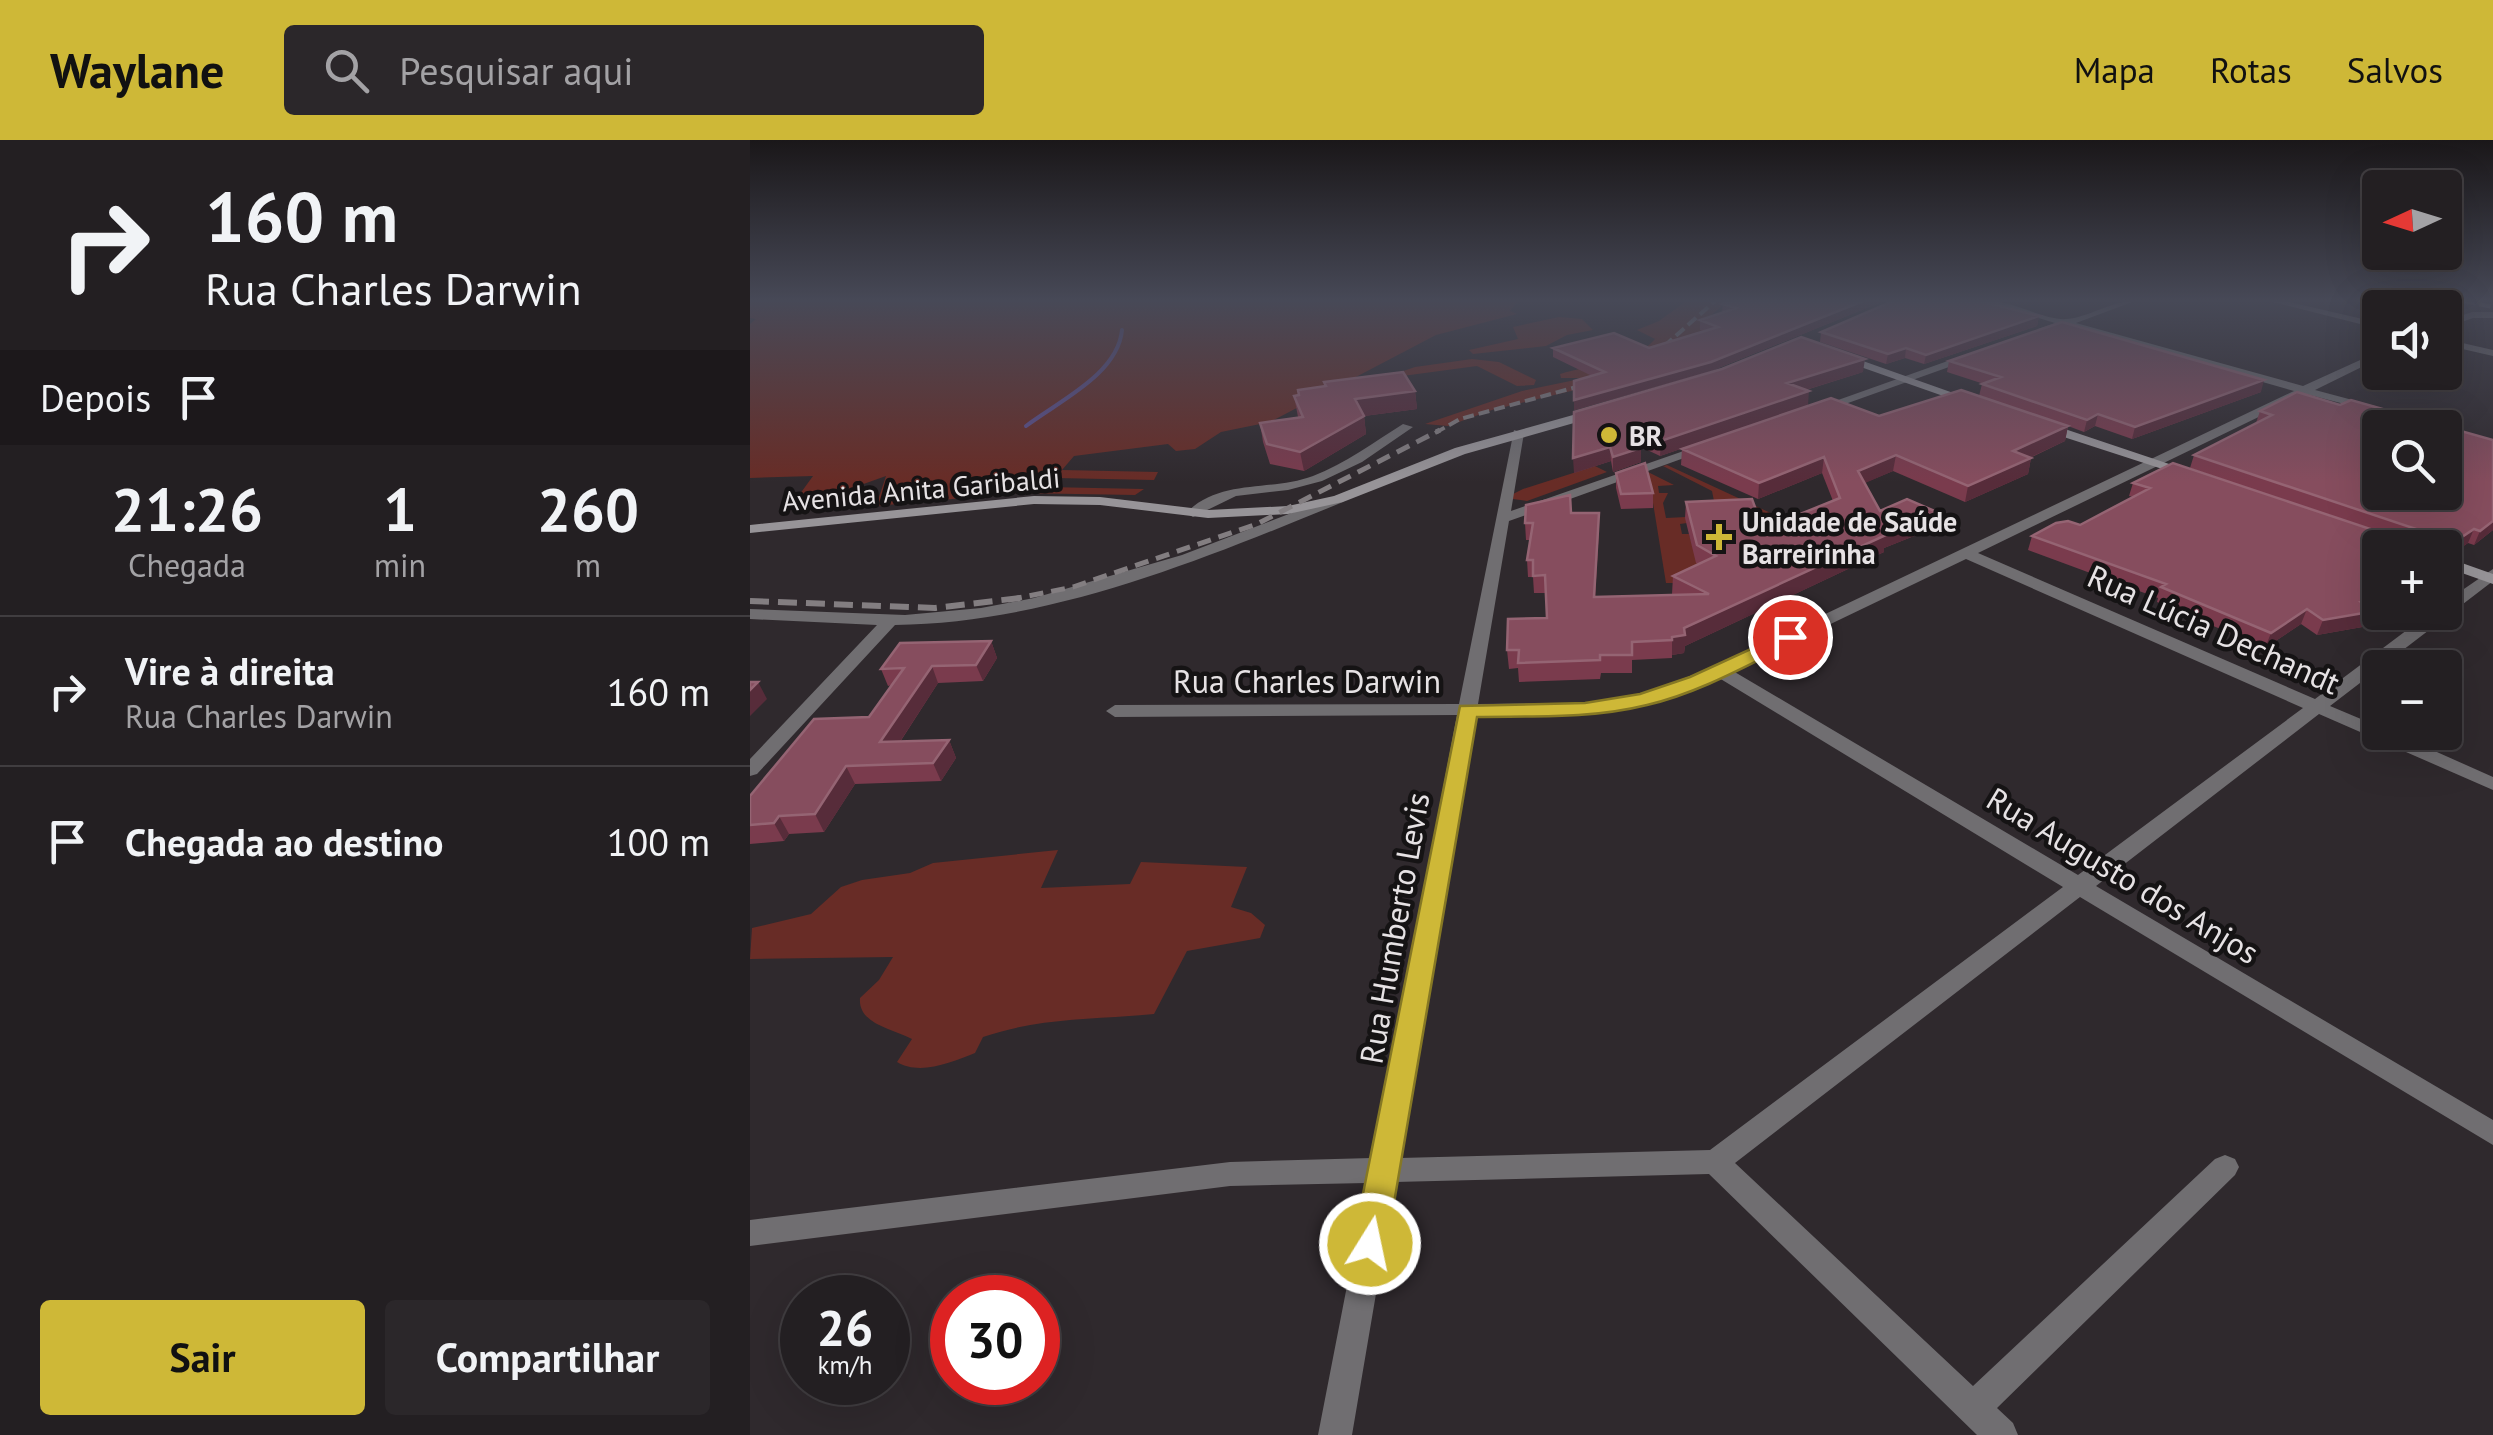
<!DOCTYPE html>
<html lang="pt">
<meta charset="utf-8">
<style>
body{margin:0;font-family:"PT Sans",sans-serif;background:#2b272a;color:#f1f3f6;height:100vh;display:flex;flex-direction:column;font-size:38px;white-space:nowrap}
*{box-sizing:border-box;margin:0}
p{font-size:32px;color:#a3a2a5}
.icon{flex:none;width:55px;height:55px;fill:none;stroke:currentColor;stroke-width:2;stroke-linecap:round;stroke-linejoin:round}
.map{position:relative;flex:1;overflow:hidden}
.sheet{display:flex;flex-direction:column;background:#231f22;width:750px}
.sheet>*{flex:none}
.guide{background:#231f22;color:#f1f3f6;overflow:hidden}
.needle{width:65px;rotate:266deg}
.fabs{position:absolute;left:1612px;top:30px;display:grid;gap:20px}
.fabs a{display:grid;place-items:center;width:100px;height:100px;border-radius:10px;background:#231f22;box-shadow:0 10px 40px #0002,0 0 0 2px #403d40;font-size:50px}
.speed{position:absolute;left:30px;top:1135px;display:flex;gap:20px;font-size:50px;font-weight:700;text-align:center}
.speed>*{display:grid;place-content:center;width:130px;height:130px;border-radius:50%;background:#231f22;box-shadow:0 10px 40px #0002,0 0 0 2px #403d40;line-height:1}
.speed small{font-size:25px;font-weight:400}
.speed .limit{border:15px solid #d22;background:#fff;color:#111}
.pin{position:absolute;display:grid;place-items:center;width:85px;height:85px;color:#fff;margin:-42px;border:5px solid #fff;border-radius:50%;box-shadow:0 2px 10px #0007}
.me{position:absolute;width:110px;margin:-55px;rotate:10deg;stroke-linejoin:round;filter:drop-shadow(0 0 8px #0008)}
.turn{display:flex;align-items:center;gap:35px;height:210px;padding:0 40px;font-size:45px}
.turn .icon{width:130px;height:130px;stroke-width:2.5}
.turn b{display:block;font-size:70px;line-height:85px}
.then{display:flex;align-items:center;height:95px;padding:0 40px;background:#0003;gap:20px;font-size:38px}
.eta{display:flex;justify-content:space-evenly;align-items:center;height:170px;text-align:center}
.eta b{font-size:60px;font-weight:700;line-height:70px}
.button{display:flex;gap:20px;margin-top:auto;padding:20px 40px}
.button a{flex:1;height:115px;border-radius:10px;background:#ceb837;color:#111;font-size:40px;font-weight:700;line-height:115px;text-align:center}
.button a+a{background:#2b272a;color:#f1f3f6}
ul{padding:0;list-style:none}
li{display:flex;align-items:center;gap:30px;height:150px;padding:0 40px;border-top:2px solid #403d40}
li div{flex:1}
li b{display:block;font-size:38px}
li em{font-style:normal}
header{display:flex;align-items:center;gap:60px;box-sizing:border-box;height:140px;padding:0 50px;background:#ceb837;color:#111}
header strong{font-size:48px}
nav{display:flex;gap:55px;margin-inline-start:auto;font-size:35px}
.search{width:700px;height:90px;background:#2b272a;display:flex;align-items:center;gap:25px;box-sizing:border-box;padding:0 35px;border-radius:10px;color:#a3a2a5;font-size:38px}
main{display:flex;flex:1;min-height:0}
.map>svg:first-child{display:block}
</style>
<header>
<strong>Waylane</strong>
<div class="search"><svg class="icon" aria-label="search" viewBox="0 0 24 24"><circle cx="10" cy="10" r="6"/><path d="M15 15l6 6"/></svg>Pesquisar aqui</div>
<nav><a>Mapa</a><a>Rotas</a><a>Salvos</a></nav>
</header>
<main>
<section class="sheet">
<div class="guide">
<div class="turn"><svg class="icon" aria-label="right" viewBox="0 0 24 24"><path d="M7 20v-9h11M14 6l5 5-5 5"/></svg><div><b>160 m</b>Rua Charles Darwin</div></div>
<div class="then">Depois<svg class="icon" aria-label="arrive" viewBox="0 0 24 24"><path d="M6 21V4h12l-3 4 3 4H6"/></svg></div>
</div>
<div class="eta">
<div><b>21:26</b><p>Chegada</p></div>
<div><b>1</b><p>min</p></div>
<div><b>260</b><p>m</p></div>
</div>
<ul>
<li><svg class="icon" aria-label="right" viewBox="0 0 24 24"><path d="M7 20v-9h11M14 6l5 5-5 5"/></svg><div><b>Vire à direita</b><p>Rua Charles Darwin</p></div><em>160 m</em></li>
<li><svg class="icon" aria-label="arrive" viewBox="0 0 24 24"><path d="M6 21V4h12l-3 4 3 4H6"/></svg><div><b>Chegada ao destino</b></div><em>100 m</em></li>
</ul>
<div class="button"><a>Sair</a><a>Compartilhar</a></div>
</section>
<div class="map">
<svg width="1743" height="1295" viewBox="0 0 1743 1295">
<rect width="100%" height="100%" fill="#2f292d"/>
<path fill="#682c26" d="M0,161H754L767,162L760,171L767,174L686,195L520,282L471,292L445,309L426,311L418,304L324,316L312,330L408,332L404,340L306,338L297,347L394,349L385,355L268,353L126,366L136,336L91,352L66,368L39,369L63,336L0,338V184L6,179L0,178Z
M936,161H978L954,181L970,187L842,246L742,270L698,286L675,284L772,251L835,238H811L810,234C841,224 882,226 905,199L887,190L909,181Z
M809,177L832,179L843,190L817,195L796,206L723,214L719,210L768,199L763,187Z
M722,219L749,222L786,240L784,245L767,246L727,226L630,239L665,227Z
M917,325L1053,388L925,443H916L898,332L924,345L908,346L909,353H918L913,363L916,378L936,377L937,383L930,384L932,394H939L946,419L966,371L962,351L913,326Z
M845,326L857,332L777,361L763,359V354L773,349Z
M308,710L291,748L380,744L391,722L497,727L481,767L501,773L515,785L510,798L437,811L404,874C343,880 292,877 233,897L225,913C202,922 170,936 147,922L162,899C141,888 108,884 110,858L129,840L143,817L0,819L2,788L61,774L91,747L112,740L160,733L183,723Z"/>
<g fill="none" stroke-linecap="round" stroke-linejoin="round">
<path stroke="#5d4f8c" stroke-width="4" d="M276,286C309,261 368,234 372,190"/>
<path fill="#706e71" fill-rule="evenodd" d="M1233,161C1261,159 1294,181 1317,179C1340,177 1360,161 1385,161L1326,183L1553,246L1630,211V218L1565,250L1625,266V272L1556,254L1228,413L1565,559L1681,472H1695V462L1743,429V441L1580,566L1630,587V592H1642L1743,637V650L1569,574L1346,746L1743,980V1005L1330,757L985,1023L1223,1246L1465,1019L1475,1015L1485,1019L1489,1027L1485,1035L1247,1268L1263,1283L1268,1295H1227L959,1034L645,1042L602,1295H568L617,1043L480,1046L0,1106V1080L480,1022L622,1018L707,575L365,577L356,571L365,565L709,564L764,290L774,293L761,371L948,306L959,309L759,381L728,564L835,563L890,555L964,527L1544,251L1316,186L1288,193V189L1305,183ZM1216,419L1553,568L1328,735L983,531ZM969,538L1313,747L960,1010L650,1018L726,575H835L894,565Z
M1519,161H1535L1630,183V189Z
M1743,172V178H1723L1695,188V181L1722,172Z
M1695,199L1743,210V216L1695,205Z
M1223,212L1227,213V217L1070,273L1060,270Z
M653,284L663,287L612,322L572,341L538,350L486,356L443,377L436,373C471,338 520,352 563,336C595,324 624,302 653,284Z
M588,355L595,359L593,362C451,420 301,483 145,485L7,634L0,636V619L127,485L0,479V469L155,475L231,468L284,458L432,415Z"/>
<path fill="#979498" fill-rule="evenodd" d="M1088,215H1096L1226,261L1216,264L1088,219Z
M848,268L852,269V275L715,314L593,362L538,374L458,378L350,365L284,364L0,393V385L284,356L350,357L458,370L538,366L584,356L705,308Z
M1286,282H1294L1446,333L1434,336L1286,288Z
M1695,417L1743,434V444L1695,427Z"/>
<path stroke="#837e81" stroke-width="4" stroke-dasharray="11 5" stroke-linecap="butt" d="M1714,161L1743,167
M902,217L965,161
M685,293L710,279L852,240"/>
<path stroke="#837e81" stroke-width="5" stroke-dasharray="14 8" stroke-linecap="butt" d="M258,460L323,447L507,384L690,290"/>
<path stroke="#837e81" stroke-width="6" stroke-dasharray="19 9" stroke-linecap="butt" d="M0,461L185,468L278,457"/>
</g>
<path fill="#7a3b4d" d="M973,161H1134L961,231L824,270L842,236L803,217V208H899L954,191L950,190V180L972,173Z
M1289,176L1287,186L1174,224L1155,218L1136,224L1070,202L1071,192Z
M1199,221L1511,252L1382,299L1345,286L1334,292L1318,286L1315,301L1280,318H1281L1278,334L1215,362L1143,331L1114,343L1130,371L1187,372L1184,388L1134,408V412L935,506L934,513L922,515V518L882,520V533H851L850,539L769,542L768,528L759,529L757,510L797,478L796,453H784L783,437H778L777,420L780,400H776L775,383L821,373L849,389L845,457L925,455L922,454L923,436L949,424L946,423L935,378L936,362L1013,389L1083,361L1072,333L1008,359L931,325L932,309L1129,276L1229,256L1232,244H1234L1197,232Z
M1113,232L1056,250L1058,265L910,316L891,307V322L863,332L861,321L824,333V272Z
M574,242L665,251L667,269L614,276L616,294L554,331L520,324L513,302L510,283L548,277L544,256L575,246Z
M1590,265L1743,300V390L1724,405L1718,403L1700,415L1695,414V408H1630V465L1623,470L1618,486L1567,495L1551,484L1515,508L1407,462L1408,458L1278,410L1282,396L1330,385L1383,357L1379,356L1383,343L1599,382L1440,328L1444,315L1506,283L1510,271Z
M866,333L903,353V368L871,369L866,348Z
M241,501L247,518L233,541L188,543L150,602L199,600L206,618L191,641L105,644L74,692L39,694L34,701L0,704V656L119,577L142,545L138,546L131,529Z"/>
<path fill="#572c3a" d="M1113,161H1134L961,231L824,270V260Z
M1289,176L1287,186L1174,224L1176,215Z
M1156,208L1155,218L1136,224L1138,214Z
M1115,219L1113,232L1036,256L1037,243Z
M1514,240L1511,252L1382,299L1385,287Z
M665,251L667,269L614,276L616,294L554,331L550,312L605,259Z
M1059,251L1058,265L910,316L911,301Z
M1348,274L1345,286L1334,292L1337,280Z
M1318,286L1315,301L1260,327L1263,311Z
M860,307L861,321L824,333L823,318Z
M891,308V322L863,332V317Z
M1146,315L1143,331L1106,347L1108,331Z
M1074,317L1072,333L1008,359L1009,343Z
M1281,318L1278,334L1215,362L1218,346Z
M1187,372L1184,388L1134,408V412L935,506L934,513L922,515V497L934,488L1134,392Z
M849,373V389L844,475V457Z
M1743,381V390L1724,405L1730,391Z
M1724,389L1718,403L1700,415L1706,401Z
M1630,455V465L1619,472L1625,471L1618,486L1567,495L1573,480Z
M1557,469L1551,484L1515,508L1521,493Z
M241,501L247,518L233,541L226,525Z
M182,526L188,543L138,620L130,602Z
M8,542L17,559L0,576V550Z
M199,600L206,618L191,641L183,623Z
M96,626L105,644L74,692L65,674Z
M29,676L39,694L34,701L24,683Z"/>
<path fill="#864d5e" stroke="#956473" stroke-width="2.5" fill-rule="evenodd" d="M979,161H1113L961,222L824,260V241L855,232L803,208L864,193L899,208L968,187L950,180L986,168L972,164L981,161Z
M1143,161H1230L1289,176L1176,215L1156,208L1138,214L1071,192Z
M1312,182L1514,240L1385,287L1348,274L1337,280L1232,244L1251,237L1199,221Z
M1051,197L1115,219L1037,243L1059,251L911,301L886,290L891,308L863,317L860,307L823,318L824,272L972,229Z
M653,232L665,251L605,259L614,276L550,312L517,304L510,283L553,277L544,256L549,255L548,250L576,246L574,242Z
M1211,250L1318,286L1263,311L1281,318L1218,346L1146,315L1108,331L1130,371L1157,359L1187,372L1134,392L1136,395L934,488L935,495L922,497V500L882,502V515H850V520L768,523L769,510H757L758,479L797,478L795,435L783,436V420H777L783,383H775L776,365L820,355L821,373H849L844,457L959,454L923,436L966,416L947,405L936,362L1002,359L1013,389L1090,358L1074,317L1009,343L932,309L1081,258L1129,276Z
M1547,252L1590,265L1601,260L1743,300V381L1730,391L1724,389L1706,401L1699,400L1698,407L1695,409V408H1630V455L1623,459L1611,462L1625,471L1573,480L1557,469L1521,493L1411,447L1416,444L1282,396L1306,383L1318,381L1330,385L1400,348L1383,343L1423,323L1644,397H1671L1669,390L1444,315L1522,275L1510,271ZM1630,288H1695V352H1630Z
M895,323L903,353L871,354L866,333Z
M241,501L226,525L182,526L130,602L199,600L183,623L96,626L65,674L29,676L24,683L0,685V656L64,579L119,577L154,528L131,529L150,503Z
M0,542H8L0,550Z"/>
<linearGradient id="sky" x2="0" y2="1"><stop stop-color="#1a1719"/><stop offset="0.47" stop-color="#474957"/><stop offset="1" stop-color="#474957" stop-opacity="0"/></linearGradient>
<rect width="1743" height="342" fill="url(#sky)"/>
<path fill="#ceb837" stroke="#867824" stroke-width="2.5" d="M1040,491L1049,497L1047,501C998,525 949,553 897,565C841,579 784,576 727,577L637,1104L632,1115L620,1119L608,1115L603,1104L710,566L835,563L890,554L940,537Z"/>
<g fill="#ceb837" stroke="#151314" stroke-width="4">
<circle cx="859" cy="295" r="10"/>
<path d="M964 382h10v10h10v10h-10v10h-10v-10h-10v-10h10z"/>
</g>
<g text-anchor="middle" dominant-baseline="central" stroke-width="9" stroke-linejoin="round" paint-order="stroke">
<g font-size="28" font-weight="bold" fill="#e6e2e4" stroke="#151314" text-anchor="start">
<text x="879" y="295">BR</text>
<text x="992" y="381">Unidade de Saúde<tspan x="992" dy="32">Barreirinha</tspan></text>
</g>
<g font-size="28" fill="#e6e2e4" stroke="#151314">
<text transform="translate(171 349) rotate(-5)">Avenida Anita Garibaldi</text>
</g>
<g font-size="32" fill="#e6e2e4" stroke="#151314">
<text transform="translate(1464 489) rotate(24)">Rua Lúcia Dechandt</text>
<text x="557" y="541">Rua Charles Darwin</text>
<text transform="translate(1373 735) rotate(31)">Rua Augusto dos Anjos</text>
<text transform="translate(644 788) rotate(-80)">Rua Humberto Levis</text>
</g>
</g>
</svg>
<div class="fabs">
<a><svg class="needle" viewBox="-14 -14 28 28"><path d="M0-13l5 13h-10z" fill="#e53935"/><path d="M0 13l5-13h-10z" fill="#a3a2a5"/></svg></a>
<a><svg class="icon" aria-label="sound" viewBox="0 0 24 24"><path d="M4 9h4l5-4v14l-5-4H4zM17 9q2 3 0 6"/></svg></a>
<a><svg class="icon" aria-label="search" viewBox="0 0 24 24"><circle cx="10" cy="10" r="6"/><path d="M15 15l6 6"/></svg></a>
<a>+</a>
<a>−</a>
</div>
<div class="speed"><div>26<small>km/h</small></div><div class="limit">30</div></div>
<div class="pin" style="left:1040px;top:497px;background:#d93025"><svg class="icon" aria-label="arrive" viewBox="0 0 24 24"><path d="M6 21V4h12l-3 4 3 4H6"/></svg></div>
<svg class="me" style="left:620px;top:1104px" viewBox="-20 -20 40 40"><circle r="17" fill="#ceb837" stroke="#fff" stroke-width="3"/><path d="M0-11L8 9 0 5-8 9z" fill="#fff"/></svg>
</div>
</main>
